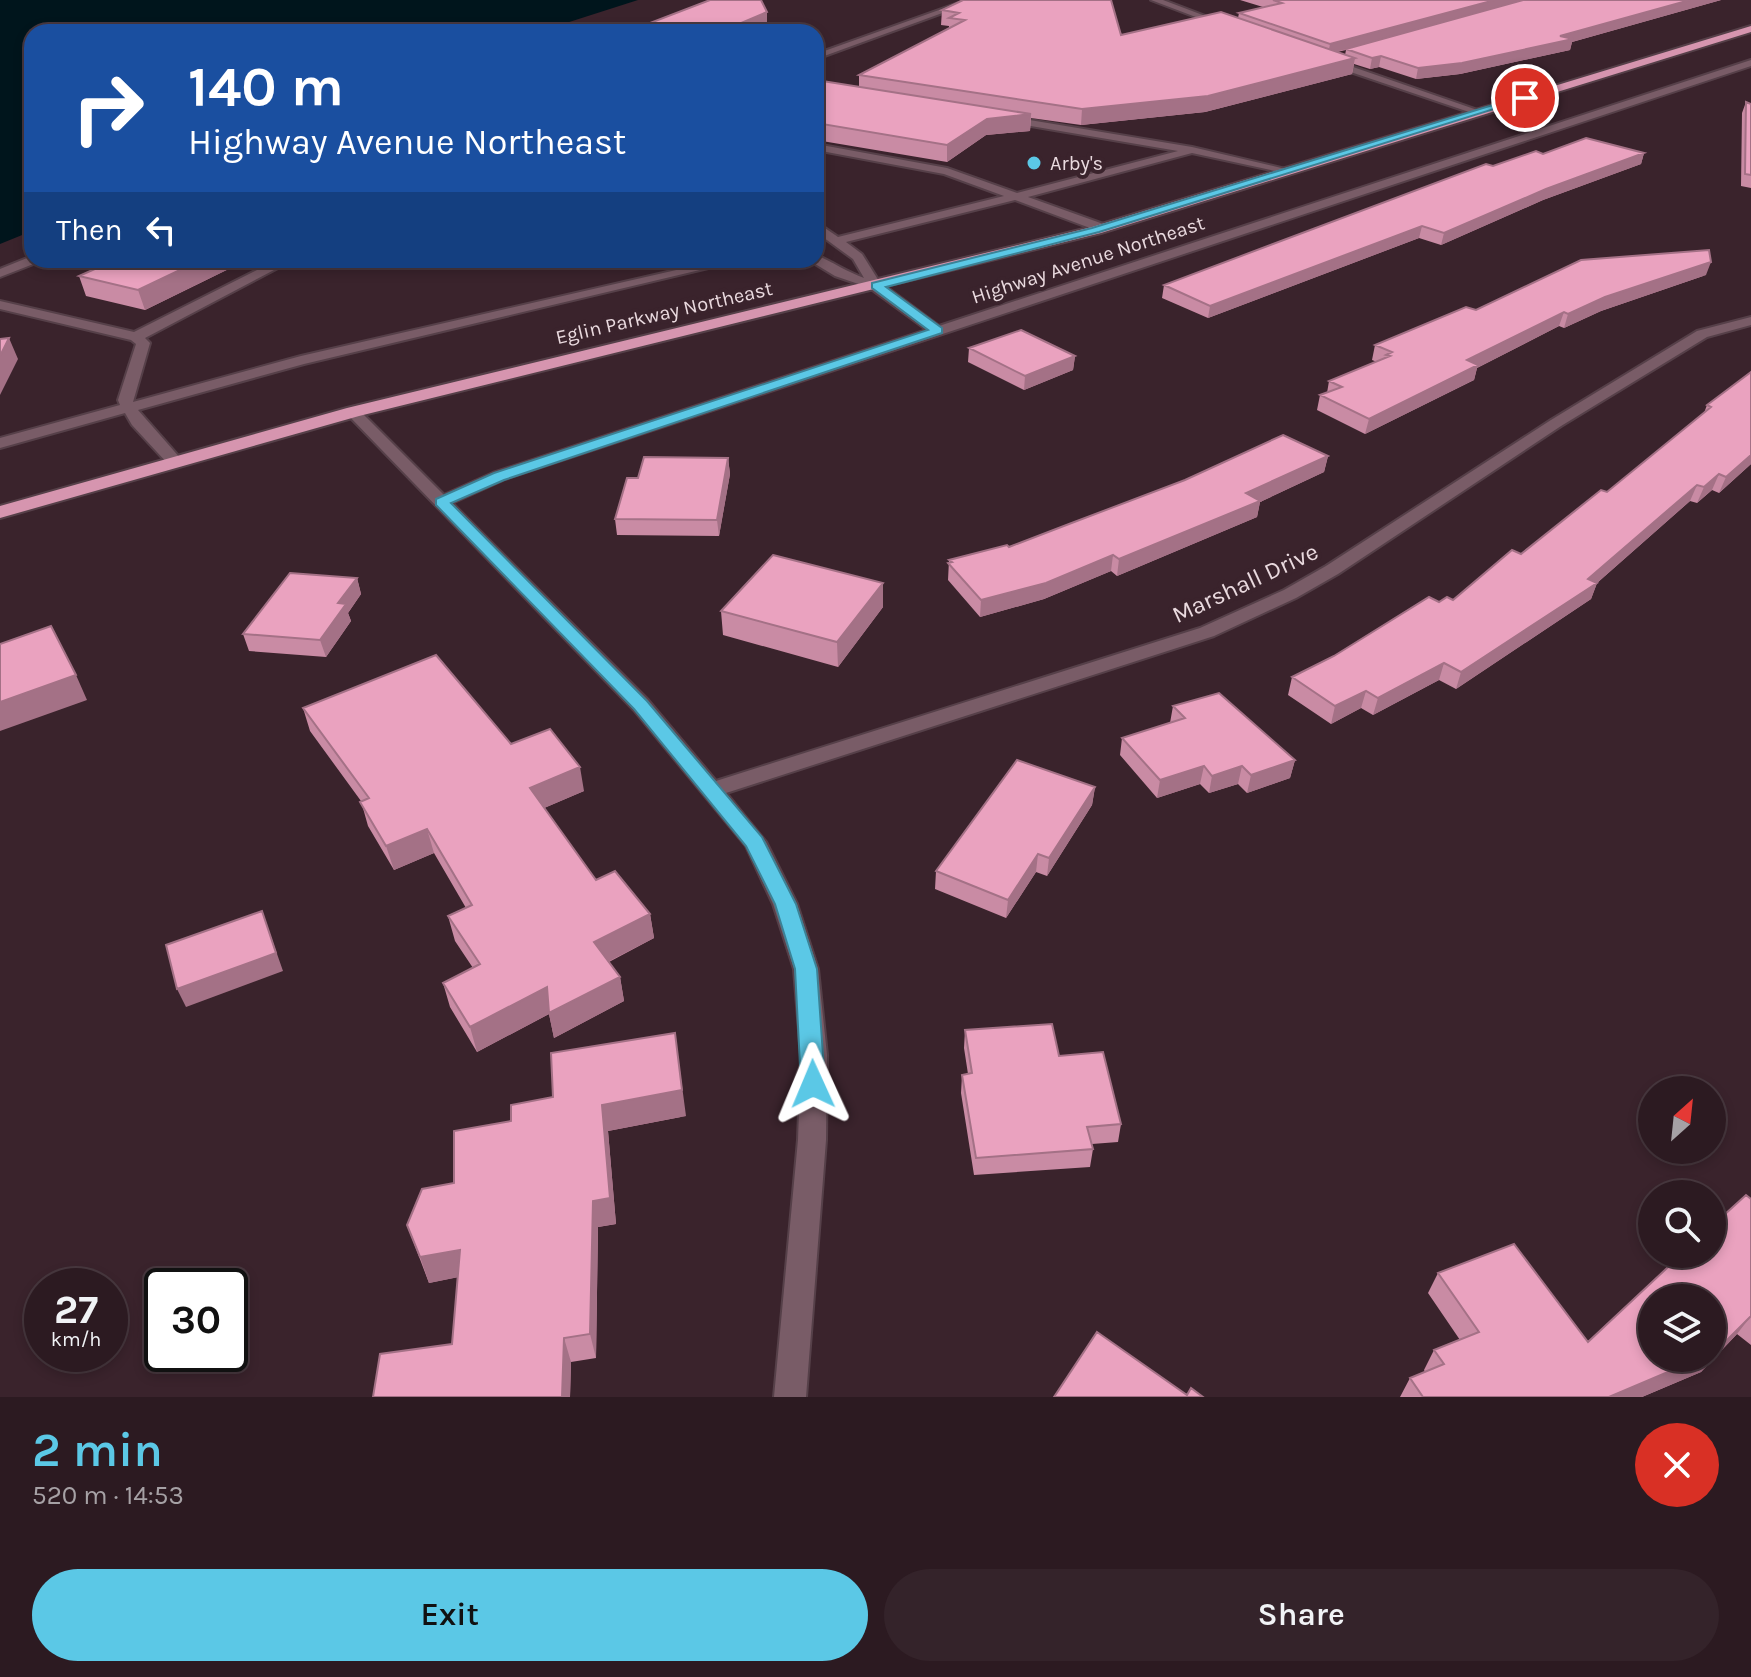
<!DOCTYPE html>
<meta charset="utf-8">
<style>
body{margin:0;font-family:Karla,sans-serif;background:#34232a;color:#f1f3f6;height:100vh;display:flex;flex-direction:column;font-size:30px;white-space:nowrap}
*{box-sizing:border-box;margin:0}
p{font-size:26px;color:#a6a1a5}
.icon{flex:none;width:44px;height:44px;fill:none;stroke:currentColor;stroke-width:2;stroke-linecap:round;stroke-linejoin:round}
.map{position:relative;height:1397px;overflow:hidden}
.details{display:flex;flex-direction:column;background:#2c1a21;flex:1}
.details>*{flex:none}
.guide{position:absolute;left:24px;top:24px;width:800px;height:244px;border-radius:24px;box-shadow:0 4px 12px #0003,0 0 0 2px #48383f;background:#1a4fa0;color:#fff;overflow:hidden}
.needle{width:52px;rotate:27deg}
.buttons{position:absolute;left:1638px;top:1076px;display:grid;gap:16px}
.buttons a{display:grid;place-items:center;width:88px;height:88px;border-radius:50%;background:#2c1a21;box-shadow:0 4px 12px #0003,0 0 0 2px #48383f;font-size:40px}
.speed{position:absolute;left:24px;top:1268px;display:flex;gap:16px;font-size:40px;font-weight:700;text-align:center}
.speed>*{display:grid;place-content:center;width:104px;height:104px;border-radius:50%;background:#2c1a21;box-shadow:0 4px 12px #0003,0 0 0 2px #48383f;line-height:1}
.speed small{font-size:20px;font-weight:400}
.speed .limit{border:4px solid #111;border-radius:12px;background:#fff;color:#111}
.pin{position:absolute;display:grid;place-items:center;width:68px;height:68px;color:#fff;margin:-34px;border:4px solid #fff;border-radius:50%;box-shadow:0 2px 8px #0007}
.me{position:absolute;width:88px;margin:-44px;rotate:359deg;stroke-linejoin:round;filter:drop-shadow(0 0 6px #0008)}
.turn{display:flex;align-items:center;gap:28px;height:168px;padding:0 32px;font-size:36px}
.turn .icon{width:104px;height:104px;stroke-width:2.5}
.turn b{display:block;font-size:56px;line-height:68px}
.then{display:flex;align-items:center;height:76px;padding:0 32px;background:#0003;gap:16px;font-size:30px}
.round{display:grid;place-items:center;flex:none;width:84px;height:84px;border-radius:42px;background:#34232a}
.head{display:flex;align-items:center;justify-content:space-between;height:136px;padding:0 32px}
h1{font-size:48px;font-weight:600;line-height:60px;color:#5bc8e6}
.primary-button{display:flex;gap:16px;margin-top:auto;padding:16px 32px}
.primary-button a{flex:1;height:92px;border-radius:48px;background:#5bc8e6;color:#111;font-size:32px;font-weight:600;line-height:92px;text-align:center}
.primary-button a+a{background:#34232a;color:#f1f3f6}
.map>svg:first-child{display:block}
</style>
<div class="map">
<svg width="1751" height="1397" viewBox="0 0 1751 1397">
<rect width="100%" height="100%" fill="#3a232c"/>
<path fill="#00151c" d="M0,0H638L538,32H32V231L0,244Z"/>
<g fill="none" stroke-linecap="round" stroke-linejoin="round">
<defs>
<path id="service" d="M1006,116L1192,147L1294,171L1289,174L1192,153L1028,197L1106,225V231H1098L1015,200L846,242L862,254L882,286L876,290L835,276L812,262L816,260V255C833,262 847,272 864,278L853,259L816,232V222L838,237L1004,196L944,174L816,150V144L947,168L1017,193L1178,151L1002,121Z
M32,256V260H38L36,263L0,277V269Z
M277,260H293L145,338L150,343L133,402L301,356L720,260H742L304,364L138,410L181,459V465H169L132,425L125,413L0,448V438L120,405L118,400L136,344L131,340L0,309V301L134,332Z"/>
<path id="minor" d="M967,0H978L816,59V54Z
M1151,0H1163L1229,25L1222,27Z
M1324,59H1330L1483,112L1475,114L1324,63Z
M1751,60V66L505,479L452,503L648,700L716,781L1200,628L1284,590L1326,566L1551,420L1697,331L1751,317V325L1707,337L1561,426L1338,574L1296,598L1214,636L726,793L766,842L797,904L818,969L827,1055L826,1140L806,1397H774L798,1140L801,1055L794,969L773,904L746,846L634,710L348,415V409H358L444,495L493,473L927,330L871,289V283H881L939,326Z"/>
<path id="trunk" d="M1751,26V32L1101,233L359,416L0,518V506L347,408L1092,227Z"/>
</defs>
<use href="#service" stroke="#564049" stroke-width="4"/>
<use href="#minor" stroke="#564049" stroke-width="4"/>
<use href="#trunk" stroke="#564049" stroke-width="4"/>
<use href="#service" fill="#795c67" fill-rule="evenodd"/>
<use href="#minor" fill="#795c67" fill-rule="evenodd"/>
<use href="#trunk" fill="#d695af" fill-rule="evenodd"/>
</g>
<path fill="#c98ba4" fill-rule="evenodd" d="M1240,0H1721L1572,42L1570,50L1460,74L1416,79L1379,67L1370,69L1354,64L1352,74L1205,112L1081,125L1031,118L1030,131L986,135L947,162L816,140V80L859,87V75L949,28V26L941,25L942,10L1121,35L1238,18L1239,13L1263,7ZM1346,50L1345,55L1337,52Z
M1746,102L1751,104V188L1741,186L1742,113Z
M1644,153L1641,164L1543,200L1441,245L1419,238L1208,318L1162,298L1164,285L1493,166L1543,154Z
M115,260H247L145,310L86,296L79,276Z
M1706,275L1601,311L1564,328L1559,326L1477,368L1474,380L1365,434L1317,410L1320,395L1327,393L1329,381L1377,362L1372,360L1375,345L1476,310Z
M969,348L1075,356L1073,370L1024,390L968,362Z
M1751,372V464L1719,493L1712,490L1697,503L1690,501L1597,583L1591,599L1456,689L1439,680L1373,715L1361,708L1331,724L1288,695L1292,677L1439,602L1453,600L1521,554L1607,492L1704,413L1707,405Z
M1328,456L1324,472L1260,502L1257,517L1117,576L1111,571L1044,599L980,617L948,580L949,560L1009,547Z
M728,458L730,474L719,536L617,535L615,519L638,478Z
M357,578L361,594L348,613L351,621L326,657L249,651L243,634Z
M883,607L838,667L723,635L721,611Z
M1173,706L1295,760L1290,778L1247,793L1238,784L1209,793L1200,784L1157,798L1120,755L1122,738L1170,723Z
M303,708L511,744L584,791L544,808L596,880L650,914L654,938L609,962L620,977L624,1001L554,1038L549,1014L477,1052L450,1007L443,983L473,968L455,941L448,916L466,908L434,853L394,870L368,826L361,801L310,731Z
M1095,787L1092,805L1047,876L1036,872L1006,918L935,889L936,871Z
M965,1030L1059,1056L1121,1124L1118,1142L1092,1144L1093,1149L1090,1167L974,1175L961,1093L962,1075L968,1074L964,1048Z
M686,1116L608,1131L616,1224L598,1227L596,1358L571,1362L570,1397H373L452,1344L458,1277L429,1283L407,1225L454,1183V1131Z
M1751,1199V1345L1737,1334L1701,1372L1642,1397H1400L1410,1378L1425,1372L1424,1370L1434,1350L1460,1340L1428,1293L1438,1273L1588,1342Z"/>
<path fill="#a47186" d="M1495,0H1529L1328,54L1330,44Z
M1690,0H1721L1572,42L1570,50L1460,74L1416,79L1418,68L1560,36Z
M767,12V26L754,32H720Z
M1381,56L1379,67L1370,69L1372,58Z
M1355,58L1352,74L1205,112L1081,125L1082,109Z
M1031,114L1030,131L986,135L947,162V145L987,119Z
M1644,153L1641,164L1543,200L1441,245L1444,233L1546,189Z
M1422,226L1419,238L1208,318L1210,306Z
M201,260H247L145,310L138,290Z
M1711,262L1706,275L1601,311L1564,328L1568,314L1605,297Z
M1564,312L1559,326L1477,368L1474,380L1365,434L1369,419L1467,360Z
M9,338L18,359L0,395V356Z
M1075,356L1073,370L1024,390L1025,376Z
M1751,455V464L1719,493L1726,477Z
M1328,456L1324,472L1260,502L1257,517L1117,576L1119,559L1246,493Z
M728,458L730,474L719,536L717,520Z
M1719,474L1712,490L1697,503L1704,487Z
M1697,485L1690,501L1597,583L1591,599L1456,689L1461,672L1588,579Z
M1113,555L1111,571L1044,599L980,617L981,600Z
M357,578L361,594L348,613L351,621L326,657L320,640L338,603Z
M883,583V607L838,667L837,642Z
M1444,663L1439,680L1373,715L1378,698Z
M76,675L87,700L0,731V702Z
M1366,691L1361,708L1331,724L1335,706Z
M1295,760L1290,778L1247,793L1251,775Z
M1204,766L1200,784L1157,798L1160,780Z
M1242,766L1238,784L1209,793L1212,776Z
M580,767L584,791L535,812L530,788Z
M1095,787L1092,805L1047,876L1049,858Z
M427,829L434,853L394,870L386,846Z
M1038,854L1036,872L1006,918L1008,900Z
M262,911L283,971L186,1007L177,989Z
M650,914L654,938L598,967L594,942Z
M620,977L624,1001L554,1038L549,1014L477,1052L470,1027L547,987Z
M675,1033L686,1116L608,1131L616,1224L598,1227L596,1358L590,1334L593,1201L602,1105Z
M460,1250L469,1275L429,1283L420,1257Z
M1751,1316L1737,1334L1701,1372L1642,1397H1609L1701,1358H1712V1353Z
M564,1338L571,1362L570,1397H562Z"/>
<path fill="#eaa2bf" stroke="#a47186" stroke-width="2" d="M710,0H761L767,12L720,32H606L628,23L645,25Z
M963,0H1111L1121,35L1221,12L1355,58L1208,96L1082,109L859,75L965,20L949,18L959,13L942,10Z
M1273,0H1495L1330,44L1239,13L1282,3Z
M1523,0H1690L1560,36L1573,39L1462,63L1418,68L1381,56L1372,58L1346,49Z
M816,80L1031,114L987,119L947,145L816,123Z
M1746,102L1751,104V175L1745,174Z
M1586,138L1644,153L1546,189L1444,233L1422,226L1210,306L1164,285L1486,164L1493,166L1536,151L1543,154Z
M1709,250L1711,262L1605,297L1568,314L1564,312L1467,360L1478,365L1369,419L1320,395L1342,387L1329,381L1390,356L1386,355L1392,352L1375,345L1466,307L1476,310L1581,260Z
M115,260H201L138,290L79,276Z
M1021,330L1075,356L1025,376L969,348Z
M9,338L0,356V339Z
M1751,372V455L1726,477L1719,474L1704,487L1697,485L1588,579L1597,583L1461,672L1444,663L1378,698L1366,691L1335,706L1292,677L1334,656L1429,597L1439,602L1447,597L1453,600L1512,550L1521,554L1601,490L1607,492L1711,407L1707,405Z
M1283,435L1328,456L1246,493L1260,501L1119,559L1113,555L1046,583L981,600L948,563L952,562L949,560L1007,545L1009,547L1069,524L1185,480Z
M644,457L728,458L717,520L615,519L627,478H638Z
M773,555L883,583L837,642L721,611Z
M290,573L357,578L338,603L346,604L320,640L243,634Z
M51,626L76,675L0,702V644Z
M436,655L511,744L550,729L580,767L530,788L596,880L615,871L650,914L594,942L620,977L549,1013L547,987L470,1027L443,983L480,964L448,916L472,905L427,829L386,846L360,802L369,798L303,708Z
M1219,693L1295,760L1251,775L1242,766L1212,776L1204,766L1160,780L1122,738L1185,718L1173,706Z
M1017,760L1095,787L1049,858L1038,854L1008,900L936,871Z
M262,911L276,953L177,989L166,945Z
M1052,1024L1059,1056L1103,1052L1121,1124L1087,1127L1093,1149L976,1158L962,1075L972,1073L965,1030Z
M675,1033L682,1090L602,1105L610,1198L593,1201L590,1334L564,1338L562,1397H373L380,1354L452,1344L460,1250L420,1257L407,1225L422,1189L454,1183V1131L511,1121V1105L553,1097L551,1053Z
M1746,1195L1751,1199V1316L1716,1351L1712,1353V1298H1652V1358H1701L1609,1397H1423L1410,1378L1444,1364L1434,1350L1479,1332L1438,1273L1514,1244L1588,1342L1682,1254H1712V1226Z
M1097,1332L1187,1395L1191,1388L1203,1397H1054Z"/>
<path fill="#5bc8e6" stroke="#3b8296" stroke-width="2" d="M1522,96L1529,98L1099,232L886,287L942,328V333L504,480L451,503L647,701L762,837L796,904L817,969L825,1084L822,1091L813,1094L804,1091L801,1084L795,969L775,904L746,846L634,709L436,505V499L494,473L928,330L872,288V283L1092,228Z"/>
<circle fill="#5bc8e6" stroke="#3a232c" stroke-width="3" cx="1034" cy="163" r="8"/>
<g text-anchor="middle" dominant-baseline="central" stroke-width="8" stroke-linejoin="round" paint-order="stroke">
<g font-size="20" fill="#eadadf" stroke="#3a232c" text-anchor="start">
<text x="1050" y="163">Arby's</text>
</g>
<g font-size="20" fill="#eadadf" stroke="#3a232c">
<text transform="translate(1088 260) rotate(-18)">Highway Avenue Northeast</text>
<text transform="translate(664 313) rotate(-13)">Eglin Parkway Northeast</text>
</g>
<g font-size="24" fill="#eadadf" stroke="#3a232c">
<text transform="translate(1245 583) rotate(-25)">Marshall Drive</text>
</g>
</g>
</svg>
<div class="buttons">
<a><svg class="needle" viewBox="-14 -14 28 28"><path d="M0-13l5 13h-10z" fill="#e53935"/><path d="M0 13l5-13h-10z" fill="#a6a1a5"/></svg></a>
<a><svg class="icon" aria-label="search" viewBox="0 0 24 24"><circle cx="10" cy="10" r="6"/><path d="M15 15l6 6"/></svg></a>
<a><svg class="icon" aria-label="layers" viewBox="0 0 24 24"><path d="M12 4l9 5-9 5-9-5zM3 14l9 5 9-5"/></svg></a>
</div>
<div class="speed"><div>27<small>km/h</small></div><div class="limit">30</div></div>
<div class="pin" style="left:1525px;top:98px;background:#d93025"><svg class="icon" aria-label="arrive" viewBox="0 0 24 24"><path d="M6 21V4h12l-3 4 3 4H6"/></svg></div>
<svg class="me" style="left:813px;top:1084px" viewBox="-20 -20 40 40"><path d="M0-17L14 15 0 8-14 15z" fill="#5bc8e6" stroke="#fff" stroke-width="4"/></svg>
<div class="guide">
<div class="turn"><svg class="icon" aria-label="right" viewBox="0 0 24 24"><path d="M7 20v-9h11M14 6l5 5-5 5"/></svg><div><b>140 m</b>Highway Avenue Northeast</div></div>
<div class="then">Then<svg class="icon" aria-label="left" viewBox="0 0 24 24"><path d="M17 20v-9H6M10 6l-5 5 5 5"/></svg></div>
</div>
</div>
<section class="details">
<div class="head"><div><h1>2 min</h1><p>520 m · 14:53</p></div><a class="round" style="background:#d93025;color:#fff"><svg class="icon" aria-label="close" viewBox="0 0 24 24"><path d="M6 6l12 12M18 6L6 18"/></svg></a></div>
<div class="primary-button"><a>Exit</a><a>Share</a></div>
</section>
